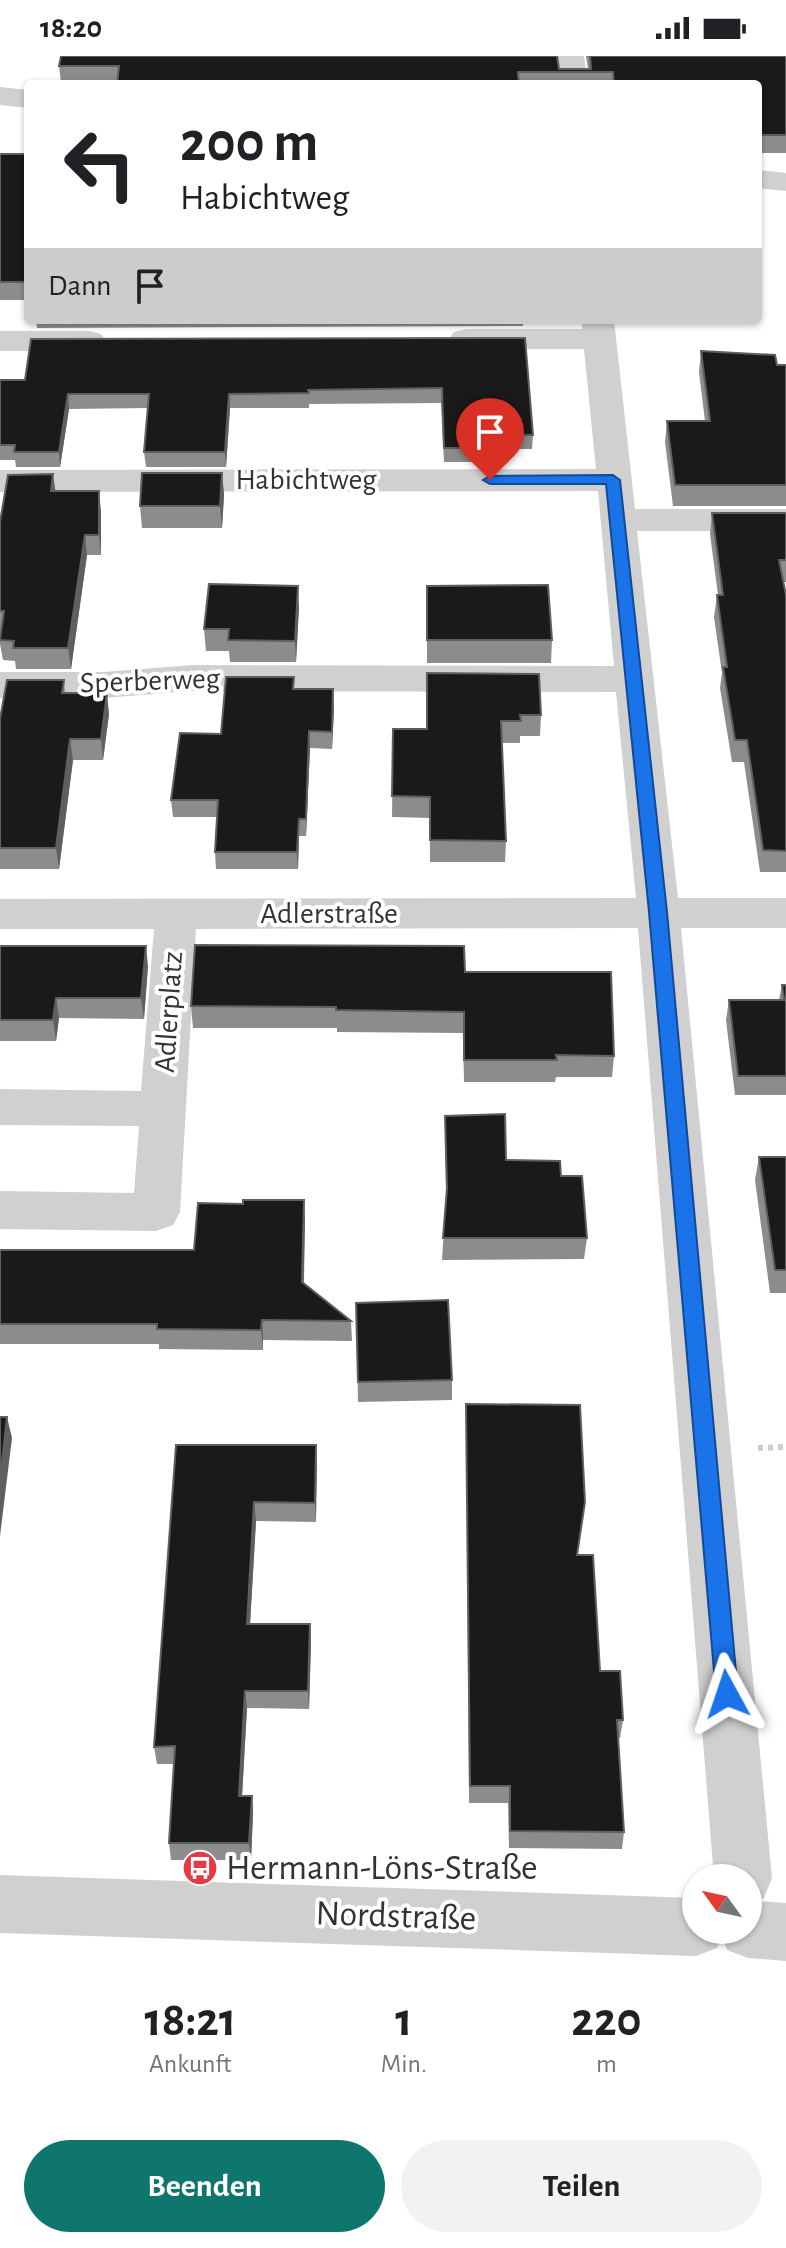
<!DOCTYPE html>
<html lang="de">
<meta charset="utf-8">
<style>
body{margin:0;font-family:"Alegreya Sans",sans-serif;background:#f2f2f2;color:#202124;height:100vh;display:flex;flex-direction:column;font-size:30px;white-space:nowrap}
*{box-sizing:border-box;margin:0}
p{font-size:26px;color:#757577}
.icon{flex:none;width:44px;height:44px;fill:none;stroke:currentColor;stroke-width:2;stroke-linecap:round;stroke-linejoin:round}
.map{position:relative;height:1912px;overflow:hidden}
.side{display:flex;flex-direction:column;background:#fff;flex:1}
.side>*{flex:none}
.banner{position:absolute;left:24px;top:24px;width:738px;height:244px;border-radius:8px;box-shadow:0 2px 6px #0004;background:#fff;color:#202124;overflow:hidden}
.needle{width:52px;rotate:303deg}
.controls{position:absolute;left:682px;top:1808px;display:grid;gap:16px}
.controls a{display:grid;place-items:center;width:80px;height:80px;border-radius:50%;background:#fff;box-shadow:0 2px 6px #0004;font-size:40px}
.pin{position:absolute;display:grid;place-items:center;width:68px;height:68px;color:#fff;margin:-82px -34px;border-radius:50% 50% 50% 0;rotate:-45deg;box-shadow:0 0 8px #0007}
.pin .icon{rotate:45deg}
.me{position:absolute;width:88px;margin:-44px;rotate:355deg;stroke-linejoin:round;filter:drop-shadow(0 0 6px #0008)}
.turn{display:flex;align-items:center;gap:28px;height:168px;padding:0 24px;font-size:36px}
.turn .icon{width:104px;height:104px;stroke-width:2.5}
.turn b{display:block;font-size:56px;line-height:68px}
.then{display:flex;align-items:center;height:76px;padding:0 24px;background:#0003;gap:16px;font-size:30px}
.eta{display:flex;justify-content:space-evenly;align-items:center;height:136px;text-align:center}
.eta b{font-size:48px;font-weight:700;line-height:56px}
.cta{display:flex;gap:16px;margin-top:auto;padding:16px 24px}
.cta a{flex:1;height:92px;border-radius:48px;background:#0f766e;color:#fff;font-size:32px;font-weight:700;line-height:92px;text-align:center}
.cta a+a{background:#f2f2f2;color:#202124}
.status{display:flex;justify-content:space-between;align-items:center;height:56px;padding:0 40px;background:#fff;direction:ltr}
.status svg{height:22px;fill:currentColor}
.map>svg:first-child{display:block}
</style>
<div class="status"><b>18:20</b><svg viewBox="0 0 49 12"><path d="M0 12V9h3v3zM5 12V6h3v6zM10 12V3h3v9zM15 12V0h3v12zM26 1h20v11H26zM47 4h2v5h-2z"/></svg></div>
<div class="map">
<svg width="786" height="1912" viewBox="0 0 786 1912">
<rect width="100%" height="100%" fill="#fff"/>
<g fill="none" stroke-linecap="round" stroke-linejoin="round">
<path stroke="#cdcdcd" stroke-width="6" stroke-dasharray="5 5" stroke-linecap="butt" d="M758,1392L786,1391"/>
<path fill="#d0d0d0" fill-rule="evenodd" d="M556,0H584L588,28H560Z
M0,31L28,34V52L0,49Z
M758,114L786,117V135L758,132Z
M582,264H614L635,453H786V475H637L678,842H786V872H681L772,1822L764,1842L758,1845L786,1847V1905L748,1902L727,1894L722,1880L717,1892L696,1900L0,1877V1819L696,1842V1874H748V1822H714L638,872L196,873L180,1156L173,1169L156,1175L0,1173V1135L134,1137L139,1070L0,1069V1033L141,1035L154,873H0V843L636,842L616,636L193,635L103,642H0V616H103L193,609L614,610L598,435L0,436V414L596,413L584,293H466L454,290L449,283L454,276L466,273H582Z
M0,275H89L101,278L106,285L101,292L89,295H0Z"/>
</g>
<path fill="#8c8c8c" d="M586,0H786V97H758V28L61,27L59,10L588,13Z
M0,98H28V244H0Z
M36,264H523V270L37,272Z
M525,282L533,379L532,393H504L503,406H444L441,347L309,348V352H230L226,411H146L144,396L148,352L69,353L60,411H16L15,404H0V324H25Z
M701,295L777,309H786V450H673L665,386L667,365H705L699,316Z
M222,417L224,439L222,472H142L140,450Z
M55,435L101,455V499H87L71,613H16L15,605L3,604L0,588V466Z
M712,457H786V526H783L786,539V816H760L744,706H732L720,632L722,617L714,561L717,539H718L710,478Z
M427,530L552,584L551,607H427Z
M299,551L296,606H230L229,595H206L204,573Z
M427,617L541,659L540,680H520V687H502L506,785L505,806H430V762L392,761L393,673H427Z
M64,624L65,637L109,658L103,704H73L59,813H0V663Z
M294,633H333L334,651L332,693L310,692L306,780H299L298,813H216L215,796L217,761H173L171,744L221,678Z
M0,890L148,910L144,963L59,962L56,985H0Z
M465,916L614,1000L612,1021H556L555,1026H464L463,977L337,976V972H193L191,950Z
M782,929H786V1039H735L726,964L729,944H779Z
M445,1060L506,1104L561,1120L587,1182L584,1203L442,1204L446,1142Z
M759,1101H786V1237H770L755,1124Z
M305,1164L304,1227L351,1265L352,1285L263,1284V1294L159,1293V1288H0V1194H194Z
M356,1247L452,1324V1344L358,1346Z
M466,1348L585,1446L577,1499L600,1615L623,1664L620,1682H618L624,1776L622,1793L509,1792L508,1747H469Z
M176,1389H316V1466L256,1465L250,1568H310L311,1587L309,1653L247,1652L242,1740H252L253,1757L251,1804H171L169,1787L174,1708H157L154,1691Z"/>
<path fill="#5f5f5f" d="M68,338L69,353L60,411L59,396Z
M229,338L230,352L226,411L225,396Z
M222,417L224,439L222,472L220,450Z
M53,418L56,439L51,435Z
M99,435L101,455V499L99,479Z
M85,479L87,499L71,613L68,592Z
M298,530L299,551L296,606L295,585Z
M333,633L334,651L332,693V676Z
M107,637L109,658L103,704L101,683Z
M309,675L310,692L306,780V763Z
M70,683L73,704L59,813L56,792Z
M299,763V780L298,813L297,796Z
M146,890L148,910L144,963L141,942Z
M56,942L59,962L56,985L53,964Z
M304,1144L305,1164L303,1246L302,1226Z
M262,1264L263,1284V1294L261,1274Z
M7,1361L12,1382L0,1480V1424Z
M316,1389L317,1408L316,1466L315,1447Z
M254,1446L256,1465L249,1586L247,1568Z
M310,1568L311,1587L309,1653L308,1635Z
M245,1635L247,1652L241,1758L239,1740Z
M252,1740L253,1757L251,1804L249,1787Z"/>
<path fill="#1a1a1a" stroke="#5f5f5f" stroke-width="2" d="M61,0H557L559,13H591L590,0H786V79H758V28H614L613,16H518L519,28H117L119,10H59Z
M0,98H28V226H0Z
M525,282L533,379H503L504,392H444L442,332L308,334L309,337L229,338L225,396H144L149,338H68L59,396H14L15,389H0V324H25L31,283Z
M701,295L775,299L777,309H786V429H675L667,365H710Z
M142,417H222L220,450H140Z
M53,418L51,435H99V479H85L68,592H13L14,585L0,584L4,555H0V466L8,419Z
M712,457H786V504H779L786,539V795L763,794L747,684H735L723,611H727L717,539H723Z
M209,528L298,530L295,585L228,584L229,573H204Z
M548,529L552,584H427V530Z
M427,617L539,618L541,659H520L521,665H501L506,785L430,784V741L392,740L393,673H427Z
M226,621H294L293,633H333L332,676L309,675L306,763H299L297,796H215L218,744H171L180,677L221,678Z
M7,624H64L62,637H107L101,683H70L56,792H0V663Z
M195,889L464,890L465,916H611L614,1000L556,999L557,1004H464V956L336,954V951L191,950Z
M0,890H146L141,942H56L53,964H0Z
M782,929H786V1020H738L729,944H784Z
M505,1058L506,1104L560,1105L561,1120H582L587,1182H443L447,1132L445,1060Z
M759,1101H786V1214H775Z
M243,1144H304L302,1226L351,1265L262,1264L261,1274L157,1273V1268H0V1194H194L198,1147L243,1148Z
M448,1244L452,1324L358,1326L356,1247Z
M466,1348L580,1349L585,1446L577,1499H593L600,1615H620L623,1664H617L624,1776L510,1775V1730H470Z
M0,1361H7L0,1424Z
M176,1389H316L315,1447L254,1446L247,1568H310L308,1635H245L239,1740H252L249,1787H169L175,1690L154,1691Z"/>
<path fill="#1a73e8" stroke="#114b97" stroke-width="2" d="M613,419L620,424L667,856L738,1638L735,1645L727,1648L719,1645L716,1638L649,856L606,428H490L483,424L490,420Z"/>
<defs>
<symbol id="bus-disc" viewBox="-11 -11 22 22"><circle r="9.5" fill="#e63946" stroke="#fff"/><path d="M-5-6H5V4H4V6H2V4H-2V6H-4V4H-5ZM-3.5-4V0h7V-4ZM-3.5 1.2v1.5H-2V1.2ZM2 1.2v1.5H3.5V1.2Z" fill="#fff"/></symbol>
</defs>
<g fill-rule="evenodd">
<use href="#bus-disc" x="180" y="1792" width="40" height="40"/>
</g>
<g text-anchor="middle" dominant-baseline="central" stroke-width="8" stroke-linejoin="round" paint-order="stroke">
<g font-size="30" fill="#333" stroke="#fff">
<text x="306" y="424">Habichtweg</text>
<text transform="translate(150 625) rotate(-2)">Sperberweg</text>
<text x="329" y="858">Adlerstraße</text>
<text transform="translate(169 956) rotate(-86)">Adlerplatz</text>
</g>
<g font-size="36" fill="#333" stroke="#fff" text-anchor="start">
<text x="226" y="1812">Hermann-Löns-Straße</text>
</g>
<g font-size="36" fill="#333" stroke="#fff">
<text transform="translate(396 1860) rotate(2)">Nordstraße</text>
</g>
</g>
</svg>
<div class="controls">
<a><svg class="needle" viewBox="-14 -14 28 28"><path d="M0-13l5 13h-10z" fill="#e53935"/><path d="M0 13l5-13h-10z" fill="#757577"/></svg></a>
</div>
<div class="pin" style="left:490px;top:424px;background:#d93025"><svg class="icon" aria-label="arrive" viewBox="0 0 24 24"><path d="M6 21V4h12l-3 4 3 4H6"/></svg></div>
<svg class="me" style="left:727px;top:1638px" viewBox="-20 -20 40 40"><path d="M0-17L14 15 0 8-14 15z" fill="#1a73e8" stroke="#fff" stroke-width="4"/></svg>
<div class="banner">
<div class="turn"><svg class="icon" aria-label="left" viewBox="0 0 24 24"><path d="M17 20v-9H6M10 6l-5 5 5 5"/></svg><div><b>200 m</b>Habichtweg</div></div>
<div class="then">Dann<svg class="icon" aria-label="arrive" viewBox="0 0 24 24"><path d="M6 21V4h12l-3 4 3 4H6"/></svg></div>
</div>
</div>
<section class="side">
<div class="eta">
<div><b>18:21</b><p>Ankunft</p></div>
<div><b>1</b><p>Min.</p></div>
<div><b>220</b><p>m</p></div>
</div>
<div class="cta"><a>Beenden</a><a>Teilen</a></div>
</section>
